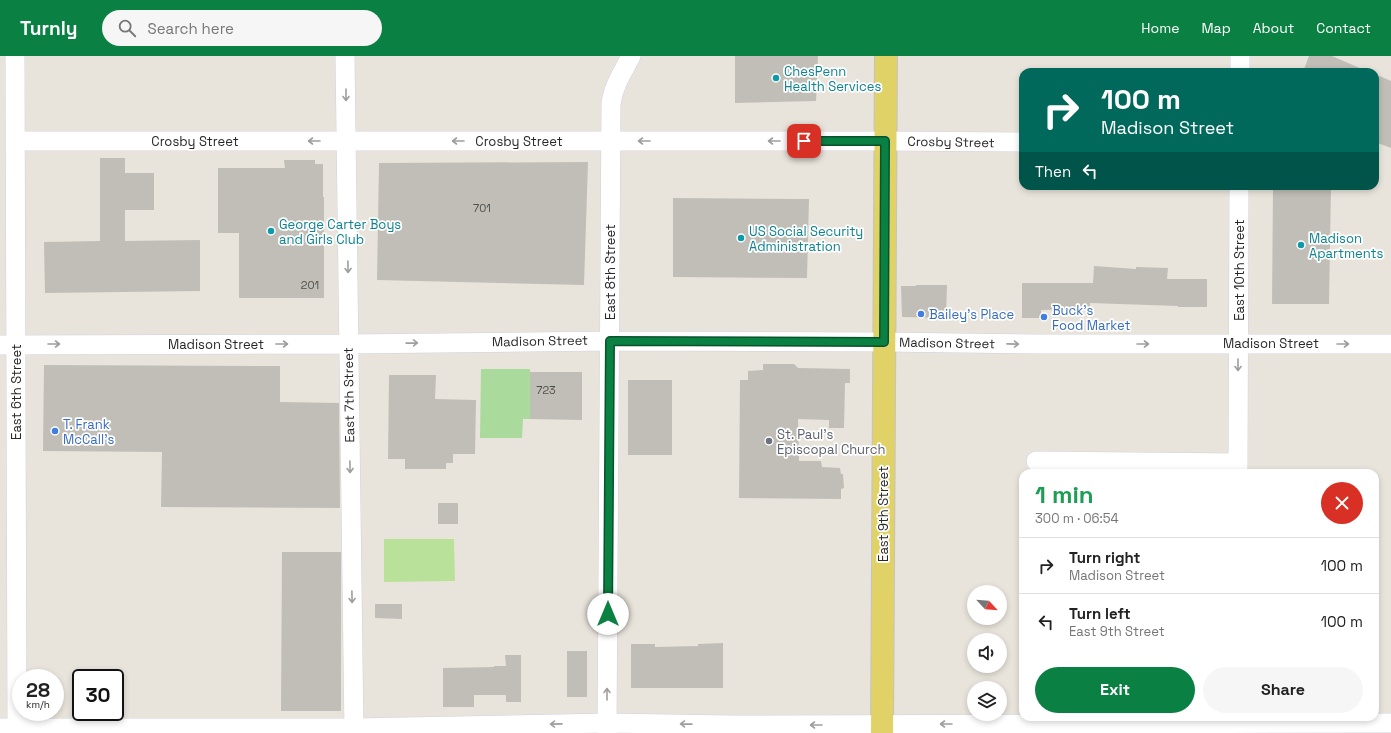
<!DOCTYPE html>
<meta charset="utf-8">
<style>
body{margin:0;font-family:"Space Grotesk",sans-serif;background:#f6f6f6;color:#222;height:100vh;display:flex;flex-direction:column;font-size:15px;white-space:nowrap}
*{box-sizing:border-box;margin:0}
p{font-size:13px;color:#767676}
.icon{flex:none;width:22px;height:22px;fill:none;stroke:currentColor;stroke-width:2;stroke-linecap:round;stroke-linejoin:round}
.map{position:relative;flex:1;overflow:hidden}
.panel{position:absolute;left:1019px;top:413px;width:360px;height:252px;display:flex;flex-direction:column;background:#fff;border-radius:12px;box-shadow:0 2px 6px #0003}
.panel>*{flex:none}
.hud{position:absolute;left:1019px;top:12px;width:360px;height:122px;border-radius:12px;box-shadow:0 2px 6px #0003;background:#00695c;color:#fff;overflow:hidden}
.needle{width:26px;rotate:116deg}
.controls{position:absolute;left:967px;top:529px;display:grid;gap:8px}
.controls a{display:grid;place-items:center;width:40px;height:40px;border-radius:50%;background:#fff;box-shadow:0 2px 6px #0003;font-size:20px}
.speed{position:absolute;left:12px;top:613px;display:flex;gap:8px;font-size:20px;font-weight:700;text-align:center}
.speed>*{display:grid;place-content:center;width:52px;height:52px;border-radius:50%;background:#fff;box-shadow:0 2px 6px #0003;line-height:1}
.speed small{font-size:10px;font-weight:400}
.speed .limit{border:2px solid #111;border-radius:6px;background:#fff;color:#111}
.pin{position:absolute;display:grid;place-items:center;width:34px;height:34px;color:#fff;margin:-17px;border-radius:8px;box-shadow:0 2px 6px #0006}
.me{position:absolute;width:44px;margin:-22px;rotate:0deg;stroke-linejoin:round;filter:drop-shadow(0 0 3px #0008)}
.turn{display:flex;align-items:center;gap:14px;height:84px;padding:0 16px;font-size:18px}
.turn .icon{width:52px;height:52px;stroke-width:2.5}
.turn b{display:block;font-size:28px;line-height:34px}
.then{display:flex;align-items:center;height:38px;padding:0 16px;background:#0003;gap:8px;font-size:15px}
.round{display:grid;place-items:center;flex:none;width:42px;height:42px;border-radius:21px;background:#f6f6f6}
.head{display:flex;align-items:center;justify-content:space-between;height:68px;padding:0 16px}
h1{font-size:24px;font-weight:700;line-height:30px;color:#1e9e55}
.button{display:flex;gap:8px;margin-top:auto;padding:8px 16px}
.button a{flex:1;height:46px;border-radius:24px;background:#0b8043;color:#fff;font-size:16px;font-weight:700;line-height:46px;text-align:center}
.button a+a{background:#f6f6f6;color:#222}
ul{padding:0;list-style:none}
li{display:flex;align-items:center;gap:12px;height:56px;padding:0 16px;border-top:1px solid #e0e0e0}
li div{flex:1}
li b{display:block;font-size:15px}
li em{font-style:normal}
header{display:flex;align-items:center;gap:24px;box-sizing:border-box;height:56px;padding:0 20px;background:#0b8043;color:#fff}
header strong{font-size:19px}
nav{display:flex;gap:22px;margin-inline-start:auto;font-size:14px}
.search{width:280px;height:36px;background:#f6f6f6;display:flex;align-items:center;gap:10px;box-sizing:border-box;padding:0 14px;border-radius:22px;color:#767676;font-size:15px}
.map>svg:first-child{display:block}
</style>
<header>
<strong>Turnly</strong>
<div class="search"><svg class="icon" aria-label="search" viewBox="0 0 24 24"><circle cx="10" cy="10" r="6"/><path d="M15 15l6 6"/></svg>Search here</div>
<nav><a>Home</a><a>Map</a><a>About</a><a>Contact</a></nav>
</header>
<div class="map">
<svg width="1391" height="677" viewBox="0 0 1391 677">
<rect width="100%" height="100%" fill="#e9e4db"/>
<path fill="#aada9c" d="M481,313H530V363H523L522,382H480Z"/>
<path fill="#bae199" d="M384,483H454L455,525L384,526Z"/>
<path fill="#c1beb7" d="M735,0H818L816,45L735,47Z
M1309,0H1332L1369,16H1303Z
M1375,18L1391,25V92L1375,86Z
M100,102H125V117H154V154H125V185L200,184V235L45,237L44,186L100,185Z
M284,104H315V108H323V141H324V242H239V177H218V112H285Z
M588,106L584,229L377,224L379,107Z
M1273,130H1331L1329,248H1272Z
M673,142L809,143L807,222L673,221Z
M1094,210L1136,213V211L1168,212L1167,223H1207V251H1178V250L1090,247V253L1041,254V262H1022V227H1093Z
M916,229H947L946,262L902,261L901,230H916Z
M763,308H794L798,312L850,313V327H845L844,372H829V364L798,363L799,405H821L822,411L840,412L841,418H843L844,432L841,433V443L739,442L740,324H748V315L763,314Z
M44,309L280,310V346L339,347L340,452L161,451L162,396L43,395Z
M530,316H582V364L530,363Z
M389,319H436L435,343L476,344L475,398H453V407H446V413H405V403H388Z
M628,324H672V399H628Z
M438,447H458V468H438Z
M282,496H341V655H281Z
M375,548H402V563L375,562Z
M723,587V632H631V588H655V591L698,590V588Z
M567,595H587V641H567Z
M505,599H521V646H506V639H474V651H443V612L494,611V610H506Z"/>
<g fill="none" stroke-linecap="round" stroke-linejoin="round">
<defs>
<path id="minor" d="M15,0L17,672
M345,0L354,677
M1240,16V0
M15,85H885L1023,86
M0,289L348,288L610,285L884,286L1036,288H1391
M1036,405L1238,407
M1238,417L1239,130
M0,672H354L607,667L732,669L1391,667
M607,677L611,48C613,30 623,16 631,0"/>
<path id="major" d="M882,677L886,0"/>
</defs>
<use href="#minor" stroke="#d0d1df" stroke-width="20"/>
<use href="#major" stroke="#c3c3c3" stroke-width="24"/>
<use href="#minor" stroke="#fff" stroke-width="19"/>
<use href="#major" stroke="#e1d267" stroke-width="22"/>
</g>
<defs><path id="oneway-shaft" d="M-6 0H5M1.5-3L5.5 0L1.5 3" fill="none" stroke-width="1.6" stroke-linecap="round" stroke-linejoin="round"/></defs>
<g stroke="#9e9e9e">
<use href="#oneway-shaft" transform="translate(346 39) rotate(90)"/>
<use href="#oneway-shaft" transform="translate(314 85) rotate(180)"/>
<use href="#oneway-shaft" transform="translate(458 85) rotate(-180)"/>
<use href="#oneway-shaft" transform="translate(644 85) rotate(-180)"/>
<use href="#oneway-shaft" transform="translate(774 85) rotate(-180)"/>
<use href="#oneway-shaft" transform="translate(348 211) rotate(89)"/>
<use href="#oneway-shaft" transform="translate(412 287) rotate(-1)"/>
<use href="#oneway-shaft" transform="translate(54 288)"/>
<use href="#oneway-shaft" transform="translate(282 288)"/>
<use href="#oneway-shaft" transform="translate(1013 288) rotate(1)"/>
<use href="#oneway-shaft" transform="translate(1143 288)"/>
<use href="#oneway-shaft" transform="translate(1343 288)"/>
<use href="#oneway-shaft" transform="translate(1238 309) rotate(90)"/>
<use href="#oneway-shaft" transform="translate(350 411) rotate(89)"/>
<use href="#oneway-shaft" transform="translate(352 541) rotate(89)"/>
<use href="#oneway-shaft" transform="translate(607 638) rotate(-90)"/>
<use href="#oneway-shaft" transform="translate(556 668) rotate(179)"/>
<use href="#oneway-shaft" transform="translate(686 668) rotate(-179)"/>
<use href="#oneway-shaft" transform="translate(946 668) rotate(-180)"/>
<use href="#oneway-shaft" transform="translate(816 669) rotate(180)"/>
</g>
<g fill="none" stroke-linecap="round" stroke-linejoin="round">
<defs>
<path id="route" d="M608,558L610,285L884,286L885,85H804"/>
</defs>
<use href="#route" stroke="#07532c" stroke-width="10"/>
<use href="#route" stroke="#0b8043" stroke-width="7"/>
</g>
<g fill="#0f9aa8" stroke="#fff" stroke-width="1.5">
<circle cx="776" cy="22" r="4"/>
<circle cx="271" cy="175" r="4"/>
<circle cx="741" cy="182" r="4"/>
<circle cx="1301" cy="189" r="4"/>
</g>
<g fill="#3f7fe0" stroke="#fff" stroke-width="1.5">
<circle cx="921" cy="258" r="4"/>
<circle cx="1044" cy="261" r="4"/>
<circle cx="55" cy="375" r="4"/>
</g>
<circle fill="#6b7280" stroke="#fff" stroke-width="1.5" cx="769" cy="385" r="4"/>
<g text-anchor="middle" dominant-baseline="central" stroke-width="3.5" stroke-linejoin="round" paint-order="stroke">
<g font-size="11" fill="#4e4e4c">
<text x="482" y="152">701</text>
<text x="310" y="229">201</text>
<text x="546" y="334">723</text>
</g>
<g font-size="13" fill="#0d838f" stroke="#fff" text-anchor="start">
<text x="784" y="15">ChesPenn<tspan x="784" dy="15">Health Services</tspan></text>
<text x="279" y="168">George Carter Boys<tspan x="279" dy="15">and Girls Club</tspan></text>
<text x="749" y="175">US Social Security<tspan x="749" dy="15">Administration</tspan></text>
<text x="1309" y="182">Madison<tspan x="1309" dy="15">Apartments</tspan></text>
</g>
<g font-size="13" fill="#282828" stroke="#fff">
<text x="195" y="85">Crosby Street</text>
<text x="519" y="85">Crosby Street</text>
<text transform="translate(951 86) rotate(1)">Crosby Street</text>
<text transform="translate(1239 214) rotate(-90)">East 10th Street</text>
<text transform="translate(610 216) rotate(-90)">East 8th Street</text>
<text transform="translate(540 285) rotate(-1)">Madison Street</text>
<text transform="translate(947 287) rotate(1)">Madison Street</text>
<text x="1271" y="287">Madison Street</text>
<text x="216" y="288">Madison Street</text>
<text transform="translate(16 336) rotate(-90)">East 6th Street</text>
<text transform="translate(349 339) rotate(-91)">East 7th Street</text>
<text transform="translate(883 458) rotate(-90)">East 9th Street</text>
</g>
<g font-size="13" fill="#366cbe" stroke="#fff" text-anchor="start">
<text x="1052" y="254">Buck's<tspan x="1052" dy="15">Food Market</tspan></text>
<text x="929" y="258">Bailey's Place</text>
<text x="63" y="368">T. Frank<tspan x="63" dy="15">McCall's</tspan></text>
</g>
<g font-size="13" fill="#5b616d" stroke="#fff" text-anchor="start">
<text x="777" y="378">St. Paul's<tspan x="777" dy="15">Episcopal Church</tspan></text>
</g>
</g>
</svg>
<div class="controls">
<a><svg class="needle" viewBox="-14 -14 28 28"><path d="M0-13l5 13h-10z" fill="#e53935"/><path d="M0 13l5-13h-10z" fill="#767676"/></svg></a>
<a><svg class="icon" aria-label="sound" viewBox="0 0 24 24"><path d="M4 9h4l5-4v14l-5-4H4zM17 9q2 3 0 6"/></svg></a>
<a><svg class="icon" aria-label="layers" viewBox="0 0 24 24"><path d="M12 4l9 5-9 5-9-5zM3 14l9 5 9-5"/></svg></a>
</div>
<div class="speed"><div>28<small>km/h</small></div><div class="limit">30</div></div>
<div class="pin" style="left:804px;top:85px;background:#d93025"><svg class="icon" aria-label="arrive" viewBox="0 0 24 24"><path d="M6 21V4h12l-3 4 3 4H6"/></svg></div>
<svg class="me" style="left:608px;top:558px" viewBox="-20 -20 40 40"><circle r="19" fill="#fff"/><path d="M0-13L10 11 0 6-10 11z" fill="#0b8043"/></svg>
<div class="hud">
<div class="turn"><svg class="icon" aria-label="right" viewBox="0 0 24 24"><path d="M7 20v-9h11M14 6l5 5-5 5"/></svg><div><b>100 m</b>Madison Street</div></div>
<div class="then">Then<svg class="icon" aria-label="left" viewBox="0 0 24 24"><path d="M17 20v-9H6M10 6l-5 5 5 5"/></svg></div>
</div>
<section class="panel">
<div class="head"><div><h1>1 min</h1><p>300 m · 06:54</p></div><a class="round" style="background:#d93025;color:#fff"><svg class="icon" aria-label="close" viewBox="0 0 24 24"><path d="M6 6l12 12M18 6L6 18"/></svg></a></div>
<ul>
<li><svg class="icon" aria-label="right" viewBox="0 0 24 24"><path d="M7 20v-9h11M14 6l5 5-5 5"/></svg><div><b>Turn right</b><p>Madison Street</p></div><em>100 m</em></li>
<li><svg class="icon" aria-label="left" viewBox="0 0 24 24"><path d="M17 20v-9H6M10 6l-5 5 5 5"/></svg><div><b>Turn left</b><p>East 9th Street</p></div><em>100 m</em></li>
</ul>
<div class="button"><a>Exit</a><a>Share</a></div>
</section>
</div>
